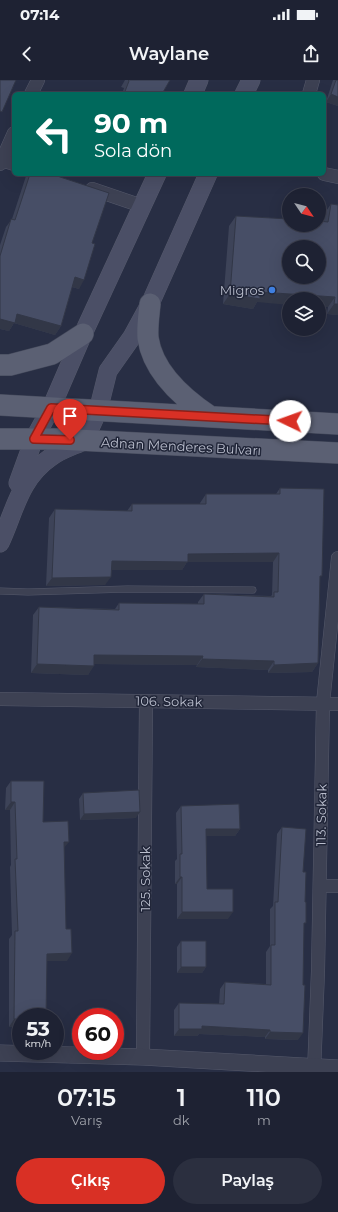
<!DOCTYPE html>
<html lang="tr">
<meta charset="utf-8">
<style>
body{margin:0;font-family:Montserrat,sans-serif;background:#2b2f3f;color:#f1f3f6;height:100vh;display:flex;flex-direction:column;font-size:15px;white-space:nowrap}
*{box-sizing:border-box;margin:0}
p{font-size:13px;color:#a1a4ac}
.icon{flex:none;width:22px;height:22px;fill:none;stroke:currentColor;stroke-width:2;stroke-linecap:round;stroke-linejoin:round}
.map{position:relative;height:992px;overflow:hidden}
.panel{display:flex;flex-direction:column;background:#1e2233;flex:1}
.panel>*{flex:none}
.hud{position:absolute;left:12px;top:12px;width:314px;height:84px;border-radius:6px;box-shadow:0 4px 16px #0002,0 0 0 1px #3c3f4e;background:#00695c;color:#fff;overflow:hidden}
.needle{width:26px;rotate:125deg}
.buttons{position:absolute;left:282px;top:108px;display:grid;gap:8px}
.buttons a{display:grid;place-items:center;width:44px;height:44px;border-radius:50%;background:#1e2233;box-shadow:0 4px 16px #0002,0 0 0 1px #3c3f4e;font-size:20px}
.speed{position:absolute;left:12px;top:928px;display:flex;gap:8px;font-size:20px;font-weight:700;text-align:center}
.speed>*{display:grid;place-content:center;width:52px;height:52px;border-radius:50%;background:#1e2233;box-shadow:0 4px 16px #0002,0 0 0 1px #3c3f4e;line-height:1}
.speed small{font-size:10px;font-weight:400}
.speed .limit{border:6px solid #d22;background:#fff;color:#111}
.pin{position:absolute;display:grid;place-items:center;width:34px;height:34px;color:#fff;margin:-41px -17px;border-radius:50% 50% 50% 0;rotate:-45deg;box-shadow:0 0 4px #0007}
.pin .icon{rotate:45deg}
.me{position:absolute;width:44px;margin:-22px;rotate:273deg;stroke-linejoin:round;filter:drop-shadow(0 0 3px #0008)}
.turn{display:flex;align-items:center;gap:14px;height:84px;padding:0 16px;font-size:18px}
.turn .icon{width:52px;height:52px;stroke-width:2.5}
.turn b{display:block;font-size:28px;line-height:34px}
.eta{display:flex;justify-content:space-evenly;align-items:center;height:68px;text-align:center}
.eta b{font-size:24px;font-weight:600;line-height:28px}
.action{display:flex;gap:8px;margin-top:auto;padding:8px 16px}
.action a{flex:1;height:46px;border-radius:24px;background:#d93025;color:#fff;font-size:16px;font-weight:600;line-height:46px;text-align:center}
.action a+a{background:#2b2f3f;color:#f1f3f6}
.status{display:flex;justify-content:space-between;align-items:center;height:28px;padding:0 20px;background:#1e2233;direction:ltr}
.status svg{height:11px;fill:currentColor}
header{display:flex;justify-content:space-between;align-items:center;height:52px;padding:0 16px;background:#1e2233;font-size:18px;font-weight:600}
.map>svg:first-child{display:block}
</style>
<div class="status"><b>07:14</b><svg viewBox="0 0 49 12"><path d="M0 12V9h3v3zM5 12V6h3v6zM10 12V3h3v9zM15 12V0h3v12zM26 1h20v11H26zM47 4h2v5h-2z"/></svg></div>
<header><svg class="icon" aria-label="back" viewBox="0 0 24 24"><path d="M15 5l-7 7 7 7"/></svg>Waylane<svg class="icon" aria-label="share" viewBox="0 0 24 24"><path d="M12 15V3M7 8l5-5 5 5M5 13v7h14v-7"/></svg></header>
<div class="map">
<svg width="338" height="992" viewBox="0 0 338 992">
<rect width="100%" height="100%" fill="#282e44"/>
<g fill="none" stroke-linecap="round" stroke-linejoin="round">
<defs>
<path id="service" d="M0,511L28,512L127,509L253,510"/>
<path id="minor" d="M31,14L38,0
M309,14L313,0
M2,80L14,84
M0,84L14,53
M324,94L338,97
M92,109L142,126
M0,619L338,624
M320,806H338
M143,977L146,621
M314,992L318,891L323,623L338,478"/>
<path id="tertiary" d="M0,973L143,977L338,988"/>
<path id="secondary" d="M193,14L199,0
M244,14L251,0
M18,403L34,359L51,328L83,254L157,94
M0,463C15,431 19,399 51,377C60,370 73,366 84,361L98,331L108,291L132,257L150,224L208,94"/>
<path id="primary" d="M150,224C149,235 147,247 148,258C153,293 184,319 211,337
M0,285H10L52,274L83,254
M0,325L338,344
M0,359H57L338,373"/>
</defs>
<use href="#service" stroke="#55596b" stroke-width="7"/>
<use href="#minor" stroke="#55596b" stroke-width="14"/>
<use href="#tertiary" stroke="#55596b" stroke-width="17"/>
<use href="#secondary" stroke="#55596b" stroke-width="19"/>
<use href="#primary" stroke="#43485a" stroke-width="22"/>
<use href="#service" stroke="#3d4153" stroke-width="6"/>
<use href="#minor" stroke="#3d4153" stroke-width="13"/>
<use href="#tertiary" stroke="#3d4153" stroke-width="16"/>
<use href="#secondary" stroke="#4b4f66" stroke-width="18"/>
<use href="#primary" stroke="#5b6073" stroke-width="21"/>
</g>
<path fill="#3d4358" d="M125,0H170L162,14H122L124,8L121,7Z
M333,0H338V26L326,22Z
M27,94H51L92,163L79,209L72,207L61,246L55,255L14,243L9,251L0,249V165L6,147L12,139L26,96Z
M331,124L338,125V235L327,234L328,227H319V219L257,222L253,229L223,224L229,146L236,136L323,142L324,134Z
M280,408L320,499L318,583L312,592L268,593V590L196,587L197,585L94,584L88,595L31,593L33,535L39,527L115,529L119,523L198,524V522L204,514L271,516L272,515L273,482H187L182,490H111L105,505L46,506L49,438L55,429L127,431L132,424H200V423L206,414H276Z
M11,701L64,769L67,881H47L46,937L9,947V859L12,855L10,787L11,785L10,730H5L6,708Z
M83,713L136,738L80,740L79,719Z
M181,726L240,749L235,756H206L207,809L228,839H177V804H175V781L177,779L176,733Z
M282,747L303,792L304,846L298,960L265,959V957L199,954L197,956H174V930L179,923L219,924L220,909L225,902L266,904V872L270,866V829L273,826L277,754Z
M181,861L206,887L202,893H177V867Z"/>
<path fill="#323747" d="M331,14L338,17V26L326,22Z
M75,197L84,200L79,209L69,206Z
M260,212L335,217L328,227H319V219H289V225L257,222L253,229L223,224L230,214Z
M334,224H338V235L327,234Z
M17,234L61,246L55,255L14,243L9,251L0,249V239Z
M279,473L273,482H187L182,490H106L112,481L188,474Z
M111,497L105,505L46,506L52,498Z
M94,575L203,576L197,585L88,584Z
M202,579L274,581L268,590L196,587Z
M318,583L312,592L268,593L274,585Z
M37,584L94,586L88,595L31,593Z
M11,722H15L10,730H5Z
M140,732L136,738L80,740L84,734Z
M206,749H240L235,756H201Z
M64,762H69L63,769Z
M180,797H182L177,804H175Z
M182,832H233L228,839H177Z
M72,873L67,881H42L47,874Z
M181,887H206L202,893H177Z
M14,939H21V947H9Z
M202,946L270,950L265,957L199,954L197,956H174L179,949Z
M270,952L303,953L298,960L265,959Z"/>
<path fill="#474e66" stroke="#323747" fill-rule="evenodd" d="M0,0H16L2,32L0,31Z
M128,0H170L162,14H124L129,1Z
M336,0H338V17L331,14Z
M30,94H51L109,113L92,163L95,164L84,200L75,197L61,246L17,234L15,243L0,239V176L11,139L15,140Z
M331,124L338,125V224H334L335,217L260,212V219L230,214L236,136L289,139V145H319V141L328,142ZM289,167H319V197H289Z
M280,408L324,409L322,496H320L318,583L274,585V581L202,579L203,576L94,575V586L37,584L39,527L119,530V523L204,524V514L274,517V512H278L279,473L188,474V482L112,481L111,497L52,498L55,429L132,431V424H206V414H280Z
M11,701H44L43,742L68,741L69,762H64L66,849H71L72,873L47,874L46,937H21V939H14L15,851H18L15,779H17L15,722H11Z
M139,710L140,732L84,734L83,713Z
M239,724L240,749H206L207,809H233V832H182V797H180V774H182L181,726Z
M282,747L306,749L303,792H306L305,822H306V843H304L303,905H305L303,953L270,952V950L202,946V949H179V923L224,924L225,902L271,905V865H275V822H278Z
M181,861H206V887H181Z"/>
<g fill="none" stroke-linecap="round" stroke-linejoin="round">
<defs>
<path id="route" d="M70,360L34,359L51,328L290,341"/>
</defs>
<use href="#route" stroke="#8d1f18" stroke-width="10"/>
<use href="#route" stroke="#d93025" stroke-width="7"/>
</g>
<circle fill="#3f7fe0" stroke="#212639" stroke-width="1.5" cx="272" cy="210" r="4"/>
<g text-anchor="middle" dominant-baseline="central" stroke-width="3" stroke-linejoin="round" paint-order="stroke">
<g font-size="13" fill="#babecd" stroke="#212639" text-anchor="end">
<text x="264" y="210">Migros</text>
</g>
<g font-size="13" fill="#babecd" stroke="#212639">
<text transform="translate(181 366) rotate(3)">Adnan Menderes Bulvarı</text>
<text transform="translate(169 621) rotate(1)">106. Sokak</text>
<text transform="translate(321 735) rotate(-89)">113. Sokak</text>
<text transform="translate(145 799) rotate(-90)">125. Sokak</text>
</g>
</g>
</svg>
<div class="buttons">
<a><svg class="needle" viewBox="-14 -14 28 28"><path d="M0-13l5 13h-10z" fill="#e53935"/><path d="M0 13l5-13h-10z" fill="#a1a4ac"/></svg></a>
<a><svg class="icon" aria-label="search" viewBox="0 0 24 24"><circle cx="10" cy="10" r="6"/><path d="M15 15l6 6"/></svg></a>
<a><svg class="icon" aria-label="layers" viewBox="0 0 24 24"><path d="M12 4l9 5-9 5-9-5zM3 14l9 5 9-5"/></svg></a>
</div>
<div class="speed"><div>53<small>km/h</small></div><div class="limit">60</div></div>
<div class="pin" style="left:70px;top:360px;background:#d93025"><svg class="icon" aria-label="arrive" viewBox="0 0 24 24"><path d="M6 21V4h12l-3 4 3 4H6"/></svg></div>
<svg class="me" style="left:290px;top:341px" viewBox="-20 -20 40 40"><circle r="19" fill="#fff"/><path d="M0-13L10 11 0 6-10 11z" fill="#d93025"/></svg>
<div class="hud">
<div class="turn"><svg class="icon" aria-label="left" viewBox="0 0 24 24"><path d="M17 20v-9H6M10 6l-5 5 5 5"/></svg><div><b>90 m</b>Sola dön</div></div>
</div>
</div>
<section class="panel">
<div class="eta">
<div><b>07:15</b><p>Varış</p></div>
<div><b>1</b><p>dk</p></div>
<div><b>110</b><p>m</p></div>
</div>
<div class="action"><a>Çıkış</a><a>Paylaş</a></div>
</section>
